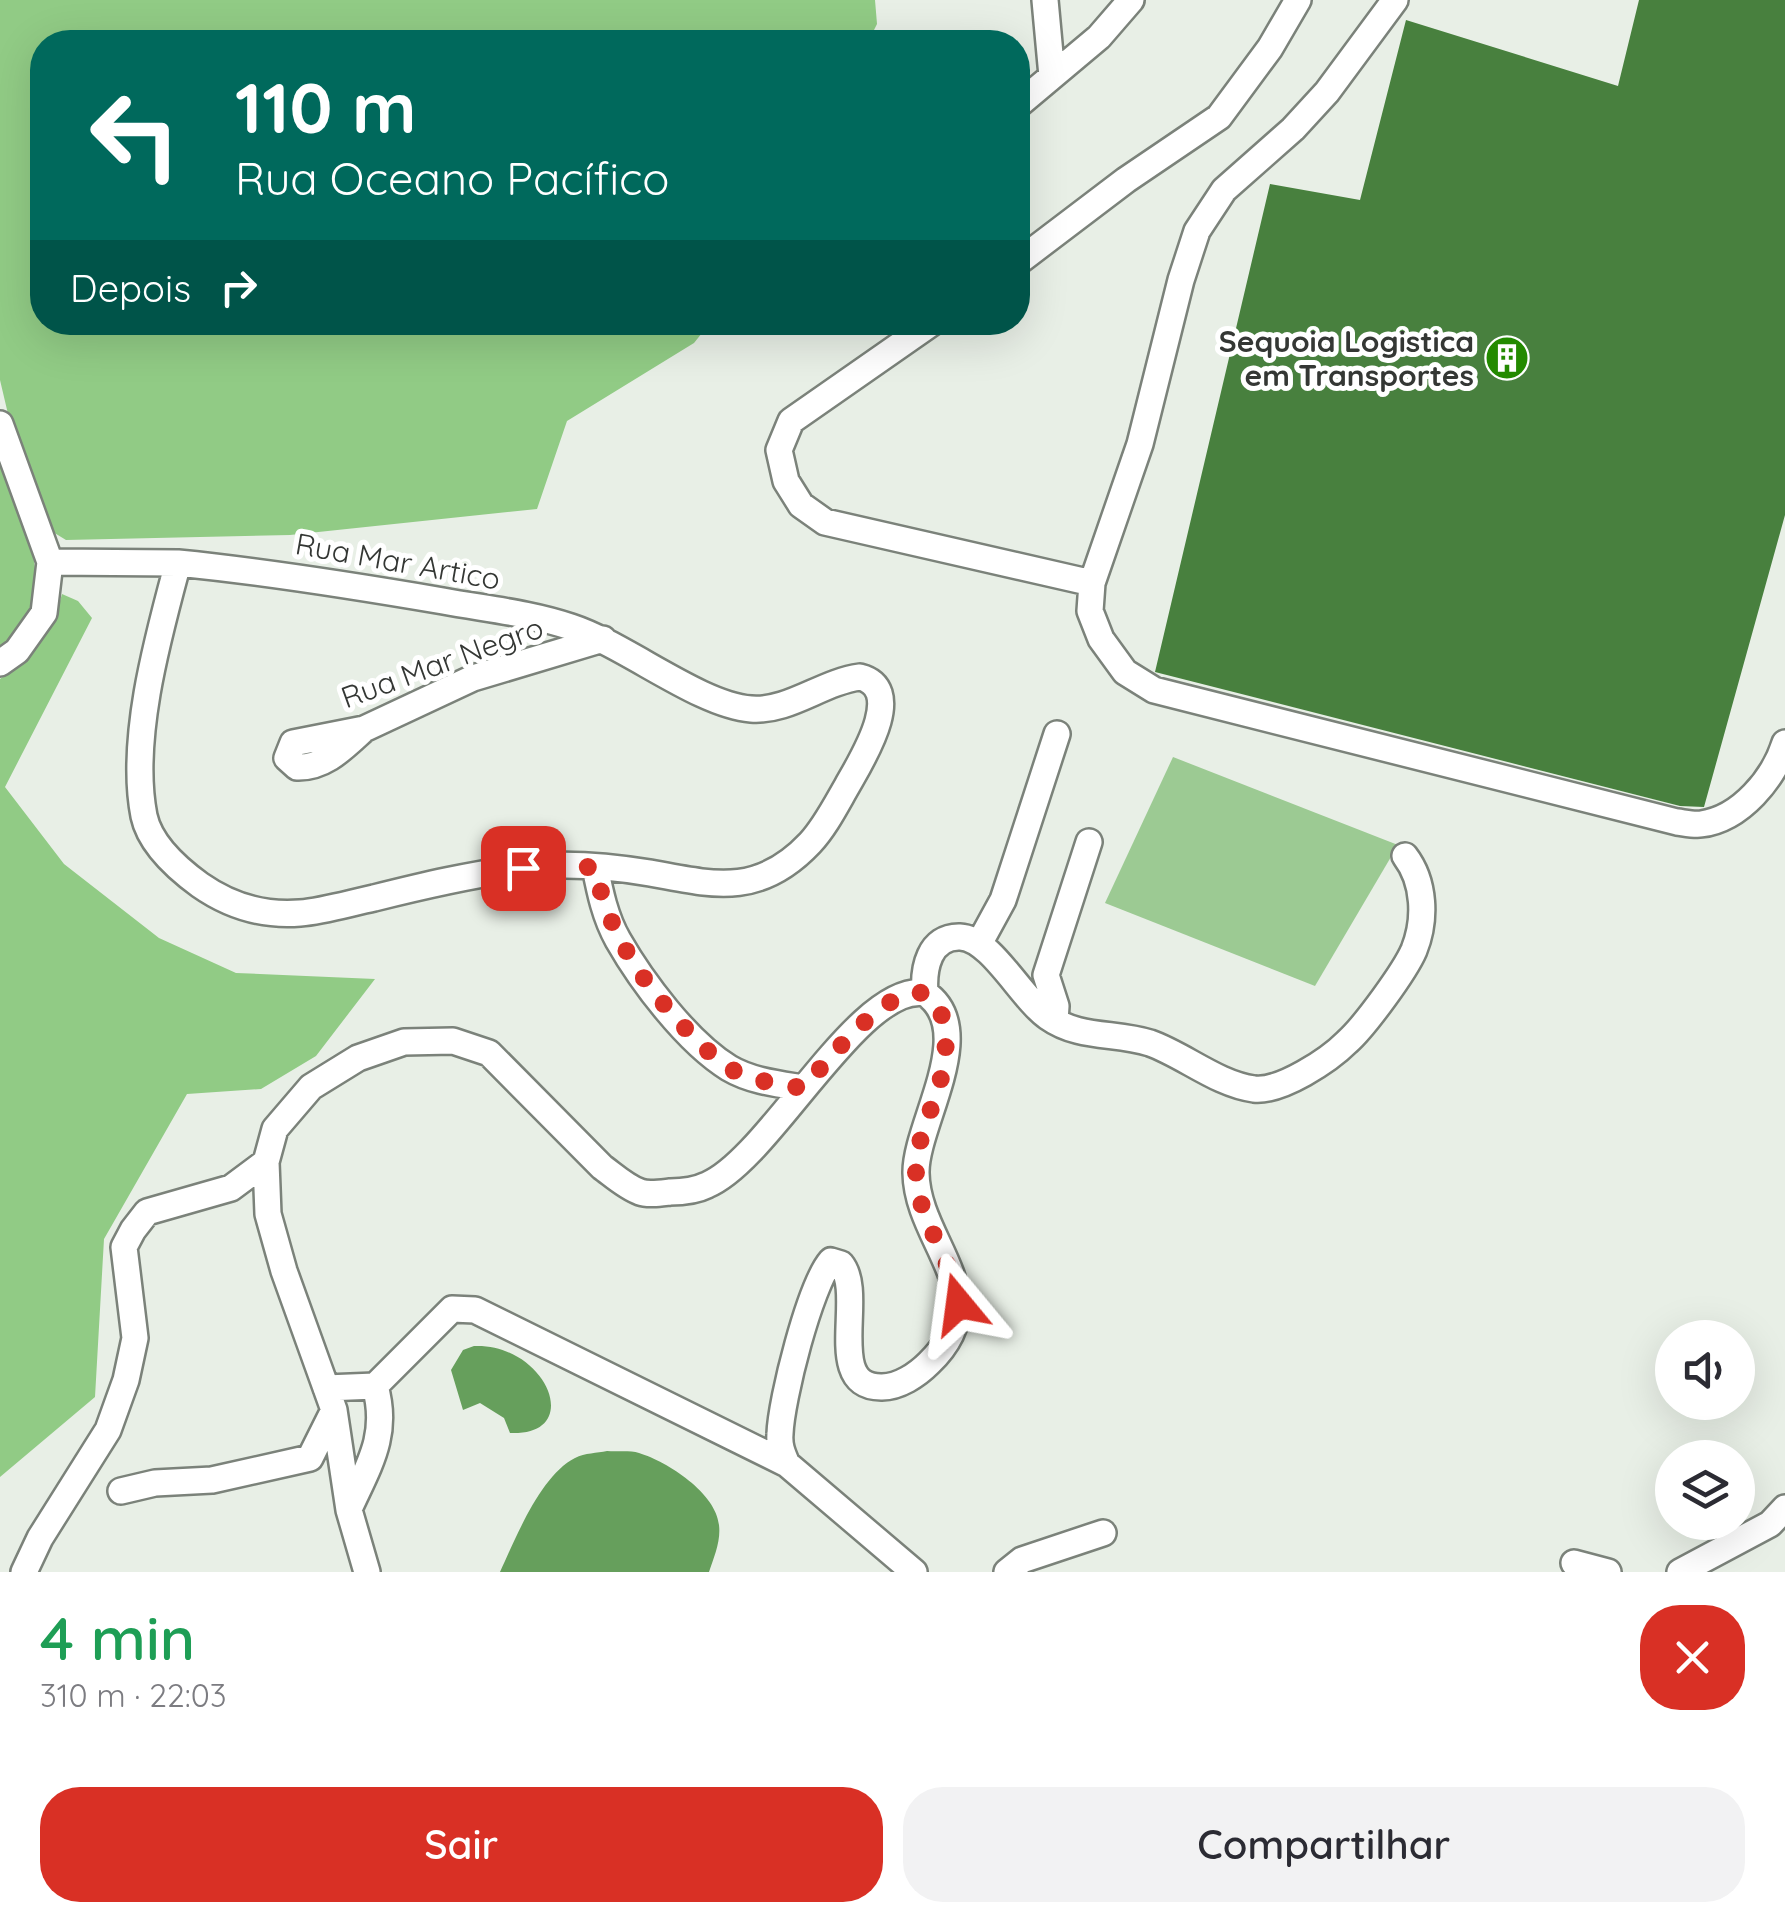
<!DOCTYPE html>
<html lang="pt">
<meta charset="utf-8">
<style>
body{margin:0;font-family:Quicksand,sans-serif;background:#f2f2f3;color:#2b2b33;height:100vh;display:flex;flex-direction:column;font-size:38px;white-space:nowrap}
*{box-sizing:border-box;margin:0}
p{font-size:32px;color:#7c7c81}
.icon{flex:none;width:55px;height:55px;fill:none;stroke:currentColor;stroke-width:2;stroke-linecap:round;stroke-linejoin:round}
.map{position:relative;height:1572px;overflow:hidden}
.sheet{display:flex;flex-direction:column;background:#fff;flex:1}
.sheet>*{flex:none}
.guide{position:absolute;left:30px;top:30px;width:1000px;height:305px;border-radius:40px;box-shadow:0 10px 40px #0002;background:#00695c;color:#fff;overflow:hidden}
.fabs{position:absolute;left:1655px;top:1320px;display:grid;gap:20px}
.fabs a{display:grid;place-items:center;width:100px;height:100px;border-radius:50%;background:#fff;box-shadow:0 10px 40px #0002;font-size:50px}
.pin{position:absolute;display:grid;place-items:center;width:85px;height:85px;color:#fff;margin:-42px;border-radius:20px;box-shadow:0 5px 15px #0006}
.me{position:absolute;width:110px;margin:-55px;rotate:344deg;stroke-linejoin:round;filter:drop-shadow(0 0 8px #0008)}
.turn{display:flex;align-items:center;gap:35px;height:210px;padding:0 40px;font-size:45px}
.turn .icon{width:130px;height:130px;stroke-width:2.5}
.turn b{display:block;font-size:70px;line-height:85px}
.then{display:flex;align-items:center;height:95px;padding:0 40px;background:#0003;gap:20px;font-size:38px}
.round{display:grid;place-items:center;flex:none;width:105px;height:105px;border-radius:40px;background:#f2f2f3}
.head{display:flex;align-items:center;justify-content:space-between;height:170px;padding:0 40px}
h1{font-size:60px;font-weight:600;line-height:75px;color:#1e9e55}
.action{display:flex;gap:20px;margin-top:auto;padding:20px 40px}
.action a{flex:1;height:115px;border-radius:40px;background:#d93025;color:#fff;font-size:40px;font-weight:600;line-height:115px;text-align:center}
.action a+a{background:#f2f2f3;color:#2b2b33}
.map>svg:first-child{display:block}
</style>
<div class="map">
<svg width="1785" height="1572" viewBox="0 0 1785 1572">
<rect width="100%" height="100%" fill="#e8efe6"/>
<path fill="#9cca93" d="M1173,757L1398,845L1315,986L1105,903Z"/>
<path fill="#91cb85" d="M0,0H875L877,24L868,42H42V322L710,323L694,343L567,421L537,509L290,535L66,540L48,529L12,431L0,380Z
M0,462C21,524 69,597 0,647Z
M62,594L78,601L92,618L5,787L64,864L159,938L236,973L375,979L316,1056L261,1089L187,1094L104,1239L95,1397L0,1477V679C31,656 52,632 62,594Z"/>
<path fill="#669f5c" d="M474,1346C546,1343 586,1436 510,1433L504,1418L480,1403L463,1410L451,1370L463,1350Z
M607,1451C617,1452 630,1450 639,1453C668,1462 716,1493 719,1525C721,1541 714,1557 709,1572H500C516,1537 541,1475 575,1458C585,1453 597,1453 607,1451Z"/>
<path fill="#48803e" d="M1639,0H1785V515L1704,807L1680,806L1155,672L1270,184L1360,200L1406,20L1618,86Z"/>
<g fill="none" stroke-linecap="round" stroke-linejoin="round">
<defs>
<path id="minor" d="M1045,0L1052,76
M1395,0L1327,92L1293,129L1224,190L1197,231L1181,280L1140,444L1092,583L1090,611L1101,639L1125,672L1154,690L1677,822C1685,823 1694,825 1701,824C1741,819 1774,778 1785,743
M1018,105L1099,37L1131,0
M1018,262L1126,180L1219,117L1270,48L1298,0
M933,322L791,421L779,450L786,481L801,505L825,522L1092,583
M0,424L50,562L44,613L17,651L0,663
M50,562L178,563
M178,563C268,572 355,586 443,601C486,609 530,613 571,627C626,645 699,705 751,709C789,712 822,682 860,677C907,689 861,761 847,786C836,805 825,827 810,843C759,897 714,885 650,873C608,866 563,862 522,868C472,874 422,886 374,898C350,903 324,911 300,913C263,916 230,906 200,885C178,869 150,844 144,816C129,740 158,637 178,563Z
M364,729C344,747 325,768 297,767L287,758L293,743L364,729L473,678L603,639
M595,867C600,892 605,917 618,940C642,982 687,1042 729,1068C751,1081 778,1084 803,1088
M979,944L1003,900L1057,734
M1055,1021L1056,1006L1046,975L1089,842
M266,1162L268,1214L284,1271L334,1410L349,1510L367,1572
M375,1386L452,1309L475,1310L787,1464
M326,1388L375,1386C389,1435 369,1465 349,1509
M121,1491L155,1483L212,1480L310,1458L334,1410
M1574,1563L1608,1572
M24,1572L40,1538L108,1430L126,1380L135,1338L124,1247L133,1230L147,1212L231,1188L266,1162L275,1129L311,1087L358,1058L404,1042L453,1041L489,1053L602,1167C613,1175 626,1187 640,1192C648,1195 661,1193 670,1192C681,1192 697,1190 707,1185C770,1159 859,982 925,993
M914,1572L787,1464C782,1453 779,1445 780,1434C781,1400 810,1285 831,1261L841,1264C866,1294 823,1388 882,1387C899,1387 917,1375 929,1363C999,1296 917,1243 916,1173C915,1125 980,1030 925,993C923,969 929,936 960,937C991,938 1021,998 1048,1017C1079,1039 1115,1032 1150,1043C1184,1055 1217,1084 1254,1089C1281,1092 1329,1060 1347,1042C1365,1026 1405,971 1414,950C1426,920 1425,882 1405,856
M1007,1572L1022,1560L1103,1533
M1680,1572L1770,1524L1785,1508"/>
</defs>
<use href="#minor" stroke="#7b827a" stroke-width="30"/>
<use href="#minor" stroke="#fff" stroke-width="25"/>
</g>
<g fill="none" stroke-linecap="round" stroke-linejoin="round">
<path stroke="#d93025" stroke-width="18" stroke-dasharray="0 32.4" d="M523,868L595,867C607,930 640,979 683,1026C697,1040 712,1057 729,1068C751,1081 778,1084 803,1088C824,1066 906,959 936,1003C947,1021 947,1043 944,1063C939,1100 915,1135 916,1174C917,1217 951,1257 959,1304"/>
</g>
<defs>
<symbol id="building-disc" viewBox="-11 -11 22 22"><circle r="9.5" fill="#238a00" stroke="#fff"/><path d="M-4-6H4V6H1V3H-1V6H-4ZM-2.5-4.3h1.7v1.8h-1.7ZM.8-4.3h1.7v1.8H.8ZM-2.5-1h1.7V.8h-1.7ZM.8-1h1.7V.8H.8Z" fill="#fff"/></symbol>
</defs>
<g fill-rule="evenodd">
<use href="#building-disc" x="1482" y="333" width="50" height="50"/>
</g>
<g text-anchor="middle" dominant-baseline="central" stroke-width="10" stroke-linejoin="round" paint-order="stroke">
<g font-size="30" font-weight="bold" fill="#343734" stroke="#fff" text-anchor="end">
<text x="1474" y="341">Sequoia Logistica<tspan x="1474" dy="34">em Transportes</tspan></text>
</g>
<g font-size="30" fill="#343734" stroke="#fff">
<text transform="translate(398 561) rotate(10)">Rua Mar Artico</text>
<text transform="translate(442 662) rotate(-20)">Rua Mar Negro</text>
</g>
</g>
</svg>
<div class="fabs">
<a><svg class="icon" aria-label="sound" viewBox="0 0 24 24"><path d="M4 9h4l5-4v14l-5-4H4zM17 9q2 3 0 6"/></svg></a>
<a><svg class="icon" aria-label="layers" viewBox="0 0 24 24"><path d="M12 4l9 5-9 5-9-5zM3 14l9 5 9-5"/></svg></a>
</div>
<div class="pin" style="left:523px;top:868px;background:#d93025"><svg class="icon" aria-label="arrive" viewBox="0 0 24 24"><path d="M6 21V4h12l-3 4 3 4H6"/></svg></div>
<svg class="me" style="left:959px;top:1304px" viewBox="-20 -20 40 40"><path d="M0-17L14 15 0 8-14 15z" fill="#d93025" stroke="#fff" stroke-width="4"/></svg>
<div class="guide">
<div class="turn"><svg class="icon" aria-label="left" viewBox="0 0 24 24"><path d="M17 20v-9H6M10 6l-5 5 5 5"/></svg><div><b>110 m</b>Rua Oceano Pacífico</div></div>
<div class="then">Depois<svg class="icon" aria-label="right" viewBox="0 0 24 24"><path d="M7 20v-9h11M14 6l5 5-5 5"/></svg></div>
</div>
</div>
<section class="sheet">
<div class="head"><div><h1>4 min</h1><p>310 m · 22:03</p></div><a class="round" style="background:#d93025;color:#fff"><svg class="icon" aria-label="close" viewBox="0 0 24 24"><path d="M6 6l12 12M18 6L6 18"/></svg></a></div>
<div class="action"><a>Sair</a><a>Compartilhar</a></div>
</section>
